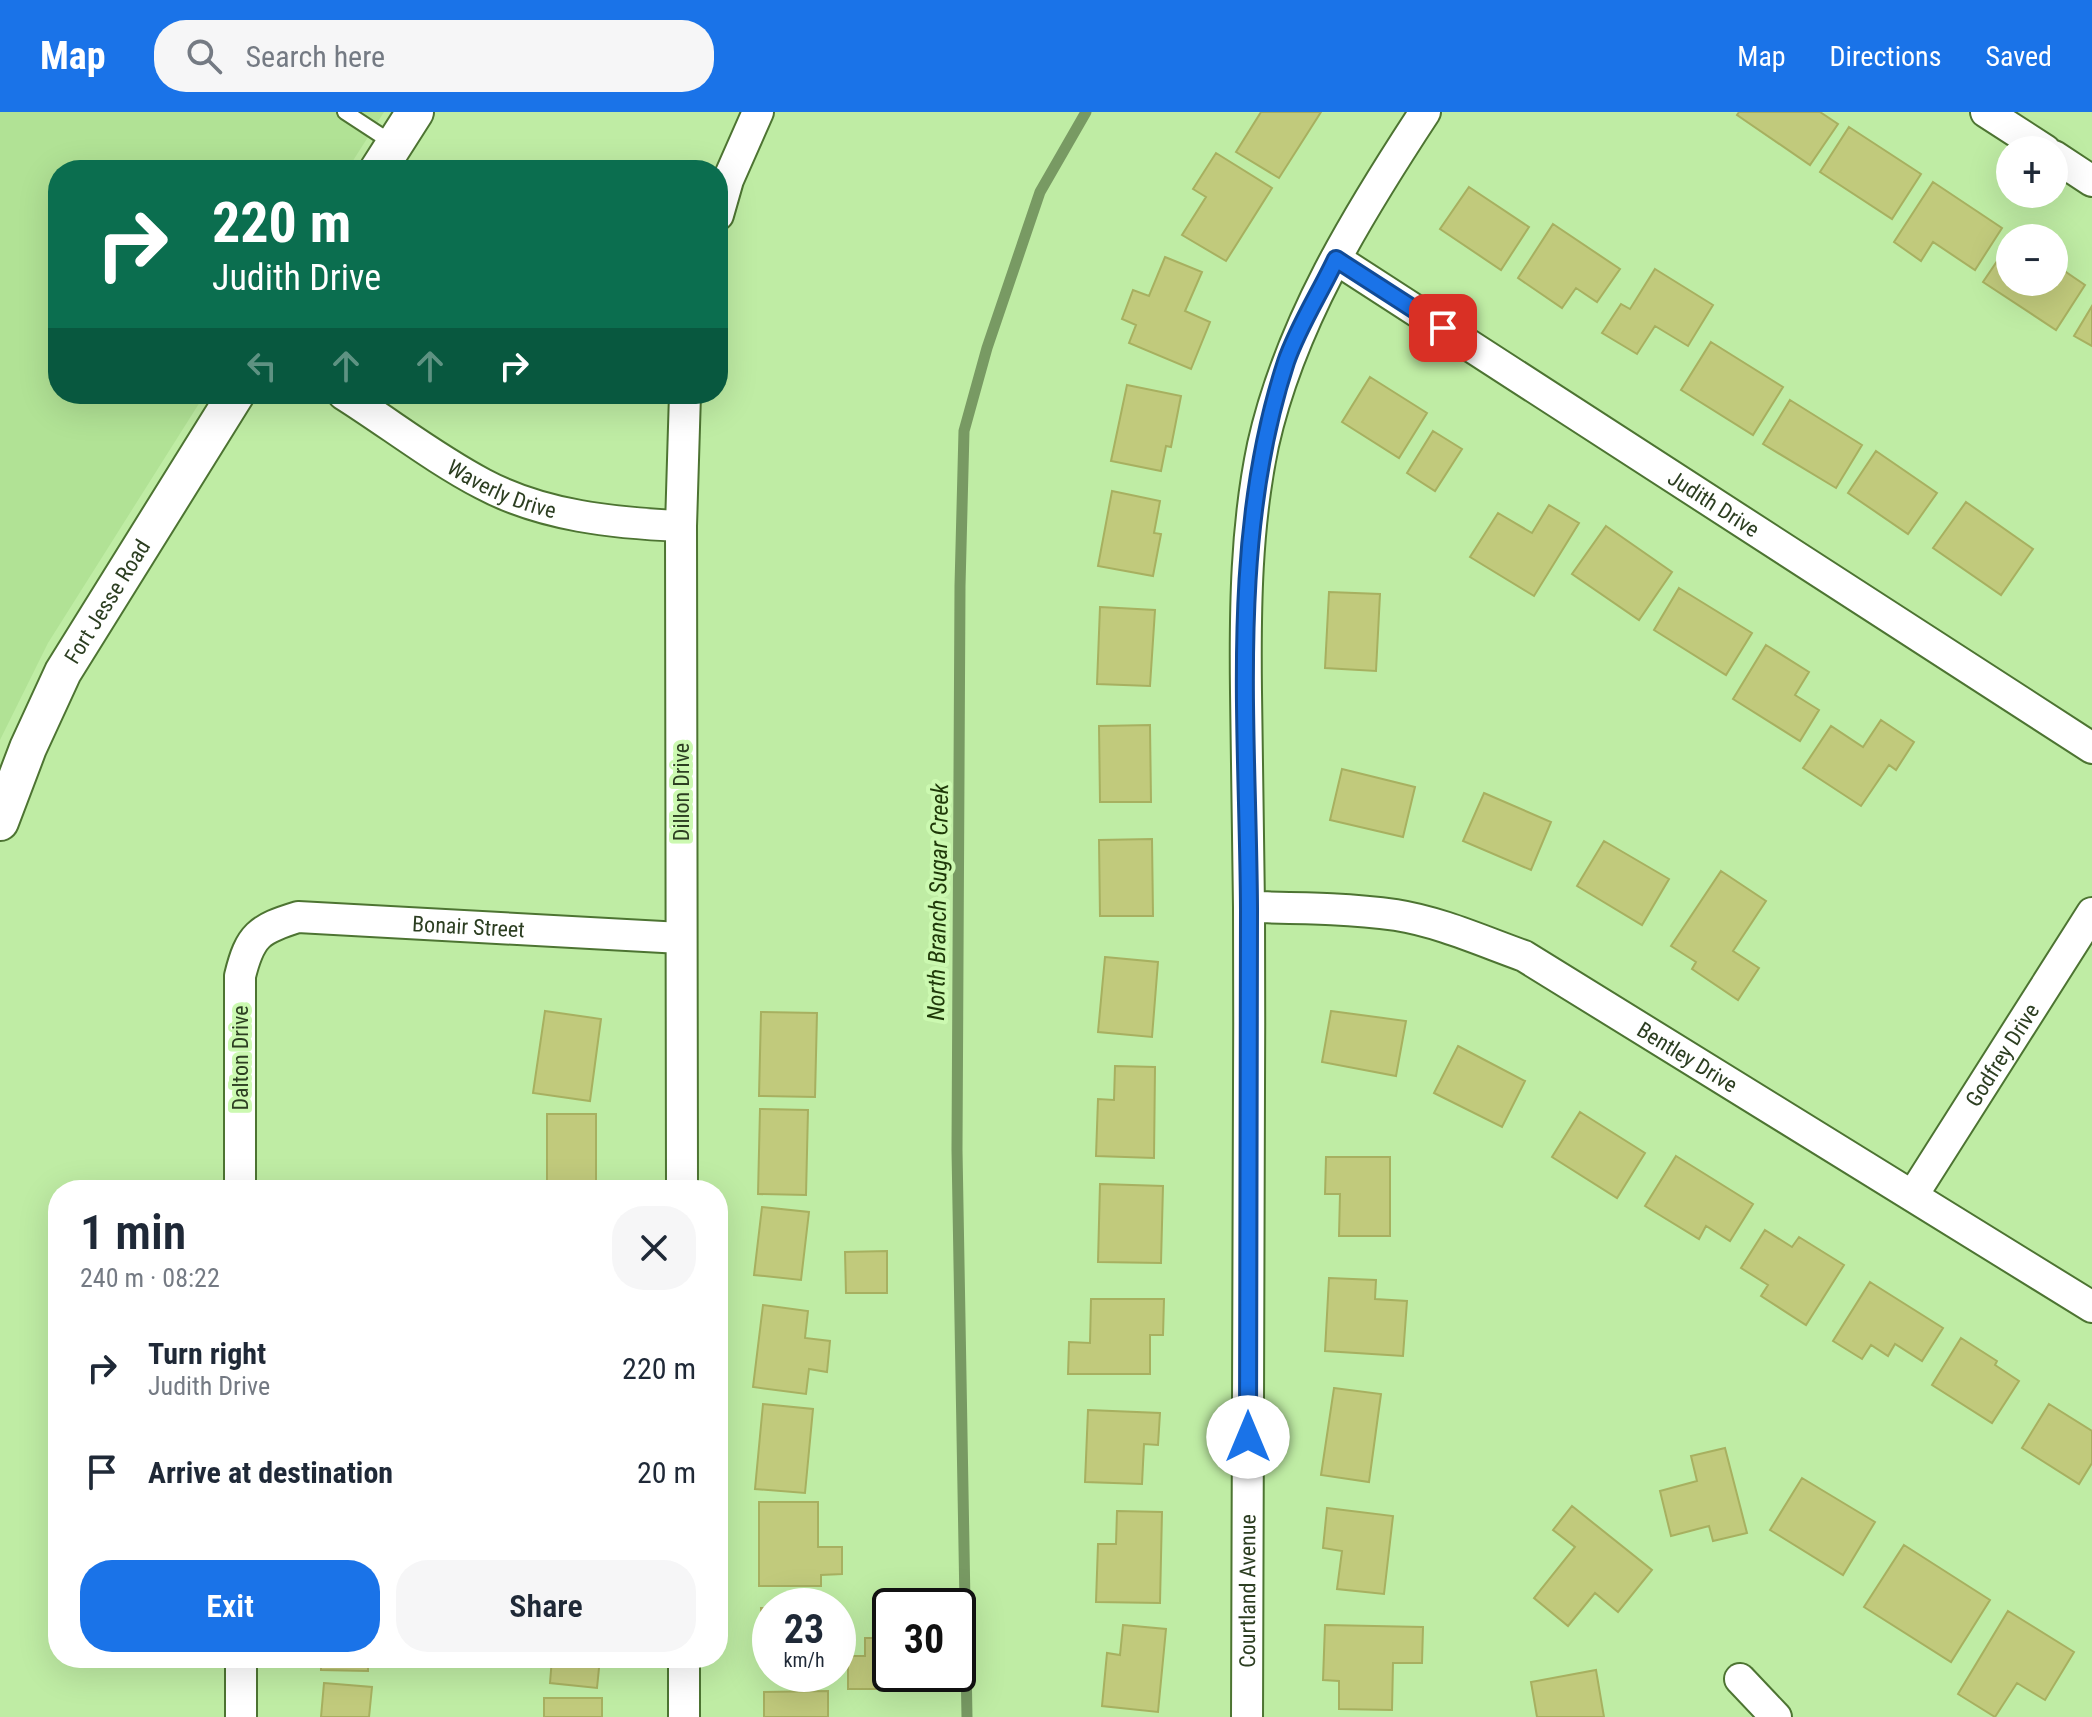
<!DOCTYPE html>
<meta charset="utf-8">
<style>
body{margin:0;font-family:"Roboto Condensed",sans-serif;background:#f6f6f7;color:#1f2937;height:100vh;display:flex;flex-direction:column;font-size:30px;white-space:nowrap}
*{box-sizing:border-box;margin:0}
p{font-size:26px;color:#747a83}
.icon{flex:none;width:44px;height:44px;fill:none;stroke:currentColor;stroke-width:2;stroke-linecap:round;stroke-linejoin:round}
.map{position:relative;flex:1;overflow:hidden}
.drawer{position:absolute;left:48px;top:1068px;width:680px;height:488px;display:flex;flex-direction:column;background:#fff;border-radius:32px;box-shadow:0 8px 32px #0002}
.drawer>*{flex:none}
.guide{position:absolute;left:48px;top:48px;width:680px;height:244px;border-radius:32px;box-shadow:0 8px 32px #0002;background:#0b6e4f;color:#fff;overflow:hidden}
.fabs{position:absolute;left:1996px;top:24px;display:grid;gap:16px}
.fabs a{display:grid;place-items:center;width:72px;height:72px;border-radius:50%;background:#fff;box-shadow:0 8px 32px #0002;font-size:40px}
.speed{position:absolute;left:752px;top:1476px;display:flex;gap:16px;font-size:40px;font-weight:700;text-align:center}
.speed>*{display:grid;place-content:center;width:104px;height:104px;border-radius:50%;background:#fff;box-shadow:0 8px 32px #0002;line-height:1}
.speed small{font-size:20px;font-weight:400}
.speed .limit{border:4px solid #111;border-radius:12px;background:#fff;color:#111}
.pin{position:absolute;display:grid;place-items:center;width:68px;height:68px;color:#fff;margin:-34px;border-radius:16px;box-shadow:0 4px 12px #0006}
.me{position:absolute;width:88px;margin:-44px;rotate:0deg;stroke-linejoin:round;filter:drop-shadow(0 0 6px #0008)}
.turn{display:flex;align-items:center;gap:28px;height:168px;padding:0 32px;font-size:36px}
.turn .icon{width:104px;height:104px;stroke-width:2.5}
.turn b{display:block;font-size:56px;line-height:68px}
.lanes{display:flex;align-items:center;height:76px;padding:0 32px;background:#0003;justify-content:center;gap:40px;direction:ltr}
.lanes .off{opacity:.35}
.round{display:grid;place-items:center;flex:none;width:84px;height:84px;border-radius:32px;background:#f6f6f7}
.summary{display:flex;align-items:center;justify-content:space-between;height:136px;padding:0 32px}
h1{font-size:48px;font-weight:600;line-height:60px}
.primary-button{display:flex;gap:16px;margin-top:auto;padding:16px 32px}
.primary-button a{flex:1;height:92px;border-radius:32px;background:#1a73e8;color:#fff;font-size:32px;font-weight:600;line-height:92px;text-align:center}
.primary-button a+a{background:#f6f6f7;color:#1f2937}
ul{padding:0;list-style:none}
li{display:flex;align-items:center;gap:24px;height:104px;padding:0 32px}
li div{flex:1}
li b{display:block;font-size:30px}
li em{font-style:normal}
header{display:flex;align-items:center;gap:48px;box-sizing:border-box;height:112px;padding:0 40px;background:#1a73e8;color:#fff}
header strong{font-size:38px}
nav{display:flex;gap:44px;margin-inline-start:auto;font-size:28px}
.search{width:560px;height:72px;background:#f6f6f7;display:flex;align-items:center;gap:20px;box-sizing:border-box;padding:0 28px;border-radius:32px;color:#747a83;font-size:30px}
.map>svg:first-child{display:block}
</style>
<header>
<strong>Map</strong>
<div class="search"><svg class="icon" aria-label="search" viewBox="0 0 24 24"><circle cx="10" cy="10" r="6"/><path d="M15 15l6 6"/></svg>Search here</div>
<nav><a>Map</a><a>Directions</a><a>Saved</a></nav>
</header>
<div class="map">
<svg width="2092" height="1605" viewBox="0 0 2092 1605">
<rect width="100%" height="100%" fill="#bfeca4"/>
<path fill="#b1e295" d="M0,0H384L347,58H58V282H205L48,531L0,628Z"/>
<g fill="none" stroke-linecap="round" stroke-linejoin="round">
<path stroke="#789a63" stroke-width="11" d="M967,1605L957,1038L960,474L964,319L987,236L1040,80L1086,0"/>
</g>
<path fill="#c1ca7c" stroke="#a7b060" stroke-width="2" d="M1261,0H1321L1279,66L1236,40Z
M1739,0H1820L1838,12L1810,53L1737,3Z
M1849,15L1921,62L1892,107L1820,60Z
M1216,41L1272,76L1226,149L1182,123L1206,85L1193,77Z
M1933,70L2002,116L1975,158L1933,130L1921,149L1894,130Z
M1469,75L1529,115L1501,158L1440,117Z
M1553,112L1620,157L1597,190L1576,176L1562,196L1518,166Z
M2010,130V170H2054V152L2085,173L2056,218L1983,170Z
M1165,145L1202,160L1185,199L1210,210L1191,257L1129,231L1136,213L1122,207L1133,178L1149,184Z
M1655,157L1713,193L1688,234L1655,214L1637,242L1602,221L1621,192L1630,197Z
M2092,194V234L2074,224Z
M1711,230L1783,275L1753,323L1681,278Z
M1370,265L1427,301L1399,346L1342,310Z
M1127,273L1181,284L1171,335L1166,334L1161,359L1111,349Z
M1790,288L1862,333L1836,376L1763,332Z
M1433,319L1462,337L1435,379L1407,361Z
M1876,339L1937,381L1908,422L1848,381Z
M1112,379L1160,389L1154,421L1161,422L1153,464L1098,454Z
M1966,390L2033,437L2001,483L1933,436Z
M1549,393L1579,411L1534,484L1470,445L1498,401L1532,421Z
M1606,414L1672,460L1639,508L1572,462Z
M1679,476L1752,521L1726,563L1654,518Z
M1329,480L1380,482L1376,559L1325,556Z
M1100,495L1155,498L1150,574L1097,572Z
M1766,533L1809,560L1795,583L1819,598L1800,629L1733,587Z
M1881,608L1914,630L1896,658L1889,653L1861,694L1803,656L1831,614L1863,635Z
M1150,613L1151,690H1100L1099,614Z
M1342,657L1415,675L1403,725L1330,708Z
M1484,681L1551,710L1531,758L1463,729Z
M1152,727L1153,804H1100L1099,728Z
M1604,729L1669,767L1642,813L1577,774Z
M1721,759L1766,789L1733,839L1759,856L1738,888L1692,857L1696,850L1671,834Z
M1105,845L1158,850L1152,925L1098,920Z
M545,899L601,907L590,989L533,981Z
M1331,899L1406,909L1396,964L1322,950Z
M761,900L817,901L815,985L759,984Z
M1458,934L1525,969L1502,1015L1434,981Z
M1115,954L1155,955L1154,1046L1096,1044L1098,987L1114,988Z
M760,997L808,998L806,1083L758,1082Z
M1580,1000L1645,1041L1617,1086L1552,1045Z
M547,1002H596V1078H547Z
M1676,1044L1753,1092L1730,1129L1706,1114L1699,1127L1645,1094Z
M1326,1045H1390V1124H1339L1340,1082H1325Z
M1100,1072L1163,1074L1161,1151L1098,1150Z
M762,1095L809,1100L801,1168L754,1163Z
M1765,1118L1792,1135L1799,1125L1844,1153L1806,1213L1761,1184L1768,1173L1741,1156Z
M887,1139V1181H846L845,1140Z
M1329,1166L1376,1168L1375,1187L1407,1189L1403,1244L1325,1239Z
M1870,1170L1943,1216L1922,1249L1895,1232L1888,1244L1871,1233L1862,1247L1833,1229Z
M1091,1187H1164L1163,1223H1150V1262H1068L1069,1230L1090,1231Z
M763,1193L808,1199L805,1226L830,1229L827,1260L809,1257L806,1282L753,1275Z
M1961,1226L1997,1249L1995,1253L2019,1269L1992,1311L1932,1273Z
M1334,1276L1381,1282L1369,1370L1321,1363Z
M763,1292L813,1297L805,1381L755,1377Z
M2049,1292L2092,1319V1351L2079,1372L2022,1336Z
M1088,1298L1160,1301L1158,1333L1144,1332L1142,1372L1085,1370Z
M1725,1336L1747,1421L1713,1429L1709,1414L1671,1424L1660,1379L1697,1369L1691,1344Z
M1802,1366L1875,1410L1843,1463L1770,1418Z
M759,1390H818V1435H842V1462L821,1463V1474H759Z
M1572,1394L1652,1458L1618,1500L1595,1481L1568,1514L1534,1486L1575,1435L1553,1418Z
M1327,1396L1393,1404L1384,1482L1337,1477L1342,1439L1323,1436Z
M1117,1399L1162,1400L1160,1491L1096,1490L1098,1432H1116Z
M1904,1433L1990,1488L1951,1550L1864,1495Z
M761,1496H770V1550H764Z
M2008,1499L2074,1540L2045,1588L2017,1571L1995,1605L1958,1582Z
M1123,1513L1166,1517L1158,1600L1102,1594L1107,1541L1120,1543Z
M1325,1513L1423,1515L1422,1551H1393L1392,1598L1339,1597V1569L1323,1568Z
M865,1526H890V1562H894V1577H848V1544H865Z
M321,1546H368V1559L321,1558Z
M552,1546H600L597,1576L550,1571Z
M1596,1558L1604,1605H1537L1531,1570Z
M324,1571L372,1575L369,1605H321Z
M828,1579V1605H764V1580Z
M544,1586H602V1605H544Z"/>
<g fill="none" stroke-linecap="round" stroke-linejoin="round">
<defs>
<path id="service" d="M345,0L394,32"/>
<g id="minor">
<path d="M1986,0L2045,38"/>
<path d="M2054,44L2092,69"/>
<path d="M718,103L728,68L758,0"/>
<path id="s1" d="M1336,147L2092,636"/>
<path id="s2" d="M343,282C389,311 435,347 483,372C543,404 614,411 681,414"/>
<path id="s3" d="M1249,795C1298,796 1347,796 1396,803C1440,810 1482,829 1524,844L2092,1195"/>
<path id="s4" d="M240,1078V864C250,823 259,817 298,805L681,826"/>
<path d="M682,1078L681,414L685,282"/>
<path id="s5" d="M1913,1083L2092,801"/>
<path d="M241,1546V1605"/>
<path d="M684,1546V1605"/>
<path d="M1740,1567L1776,1605"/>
<path id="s6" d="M1247,1605C1247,1335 1250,1065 1249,795C1248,723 1247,651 1246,580C1245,497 1246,414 1263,333C1290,212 1358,102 1425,0"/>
</g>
<g id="tertiary">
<path d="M378,58L415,0"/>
<path id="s7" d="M0,710L28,636L63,560L236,282"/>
</g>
</defs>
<use href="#service" stroke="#4d7432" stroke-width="18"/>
<use href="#minor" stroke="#4d7432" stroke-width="34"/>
<use href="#tertiary" stroke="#4d7432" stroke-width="40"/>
<use href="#service" stroke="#fff" stroke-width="14"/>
<use href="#minor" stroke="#fff" stroke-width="30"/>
<use href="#tertiary" stroke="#fff" stroke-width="36"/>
</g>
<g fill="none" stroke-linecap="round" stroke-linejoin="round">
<defs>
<path id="route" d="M1248,1325C1248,1149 1249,973 1249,797C1248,615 1228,427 1286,250C1298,215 1320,181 1336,147L1443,216"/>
</defs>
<use href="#route" stroke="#114b97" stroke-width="20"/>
<use href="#route" stroke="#1a73e8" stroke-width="14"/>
</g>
<g text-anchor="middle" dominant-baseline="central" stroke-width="8" stroke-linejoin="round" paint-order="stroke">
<g font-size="22" fill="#2c3e21" stroke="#ccf9b1">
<text stroke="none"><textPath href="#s2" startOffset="186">Waverly Drive</textPath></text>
<text stroke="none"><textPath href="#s1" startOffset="450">Judith Drive</textPath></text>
<text stroke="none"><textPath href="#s7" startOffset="246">Fort Jesse Road</textPath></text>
<text transform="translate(681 680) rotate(-90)">Dillon Drive</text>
<text stroke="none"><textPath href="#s4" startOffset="474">Bonair Street</textPath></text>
<text stroke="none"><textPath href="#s5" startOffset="166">Godfrey Drive</textPath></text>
<text stroke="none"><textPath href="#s3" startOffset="474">Bentley Drive</textPath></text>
<text transform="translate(240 946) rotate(-90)">Dalton Drive</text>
<text stroke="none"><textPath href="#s6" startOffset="126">Courtland Avenue</textPath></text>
</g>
<g font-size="24" font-style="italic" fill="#1e3808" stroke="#ccf9b1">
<text transform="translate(938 790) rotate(-89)">North Branch Sugar Creek</text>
</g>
</g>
</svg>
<div class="fabs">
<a>+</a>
<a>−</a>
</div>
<div class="speed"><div>23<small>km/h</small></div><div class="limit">30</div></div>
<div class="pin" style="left:1443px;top:216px;background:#d93025"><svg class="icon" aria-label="arrive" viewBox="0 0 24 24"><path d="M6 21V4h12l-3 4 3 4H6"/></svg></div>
<svg class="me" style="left:1248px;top:1325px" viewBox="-20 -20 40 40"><circle r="19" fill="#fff"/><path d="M0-13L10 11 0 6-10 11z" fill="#1a73e8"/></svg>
<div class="guide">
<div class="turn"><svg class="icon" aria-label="right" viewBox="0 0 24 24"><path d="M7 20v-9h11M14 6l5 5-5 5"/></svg><div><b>220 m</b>Judith Drive</div></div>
<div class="lanes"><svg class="icon off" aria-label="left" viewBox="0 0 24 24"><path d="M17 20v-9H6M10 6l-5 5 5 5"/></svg><svg class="icon off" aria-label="ahead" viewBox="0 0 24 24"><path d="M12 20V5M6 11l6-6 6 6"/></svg><svg class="icon off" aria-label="ahead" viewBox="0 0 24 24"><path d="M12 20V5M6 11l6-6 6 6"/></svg><svg class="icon" aria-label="right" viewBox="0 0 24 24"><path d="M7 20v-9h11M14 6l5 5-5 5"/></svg></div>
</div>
<section class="drawer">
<div class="summary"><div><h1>1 min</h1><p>240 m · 08:22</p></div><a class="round"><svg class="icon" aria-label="close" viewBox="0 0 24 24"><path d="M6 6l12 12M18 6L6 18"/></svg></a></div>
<ul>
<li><svg class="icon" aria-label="right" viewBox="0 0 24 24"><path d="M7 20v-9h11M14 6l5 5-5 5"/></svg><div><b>Turn right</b><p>Judith Drive</p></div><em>220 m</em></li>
<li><svg class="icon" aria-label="arrive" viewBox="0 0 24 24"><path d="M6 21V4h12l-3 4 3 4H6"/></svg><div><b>Arrive at destination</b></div><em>20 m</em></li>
</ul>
<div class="primary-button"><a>Exit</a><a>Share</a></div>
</section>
</div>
